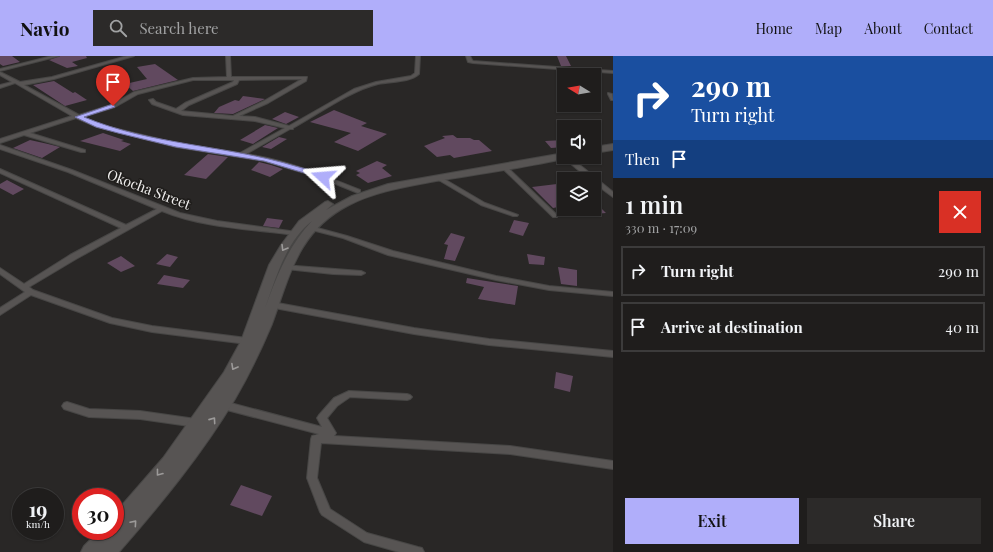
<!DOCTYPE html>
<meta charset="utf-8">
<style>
body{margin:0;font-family:"Playfair Display",serif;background:#2c2a29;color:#f1f3f6;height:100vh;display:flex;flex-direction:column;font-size:15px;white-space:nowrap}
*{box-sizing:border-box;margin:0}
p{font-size:13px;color:#a1a2a3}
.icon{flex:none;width:22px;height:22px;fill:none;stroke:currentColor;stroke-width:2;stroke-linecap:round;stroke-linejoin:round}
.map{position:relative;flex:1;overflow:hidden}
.details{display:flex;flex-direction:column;background:#1f1d1c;width:380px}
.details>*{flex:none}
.hud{background:#1a4fa0;color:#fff;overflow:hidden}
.needle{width:26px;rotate:281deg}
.controls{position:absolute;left:557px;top:12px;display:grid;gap:8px}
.controls a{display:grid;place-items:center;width:44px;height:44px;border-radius:0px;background:#1f1d1c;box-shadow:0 1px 3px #0004,0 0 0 1px #3c3b3b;font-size:20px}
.speed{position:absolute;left:12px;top:432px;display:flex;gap:8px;font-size:20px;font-weight:700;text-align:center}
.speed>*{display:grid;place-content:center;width:52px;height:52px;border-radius:50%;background:#1f1d1c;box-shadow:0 1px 3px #0004,0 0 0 1px #3c3b3b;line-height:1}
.speed small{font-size:10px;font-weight:400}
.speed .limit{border:6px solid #d22;background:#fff;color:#111}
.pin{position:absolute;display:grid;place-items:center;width:34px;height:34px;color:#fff;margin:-41px -17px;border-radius:50% 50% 50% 0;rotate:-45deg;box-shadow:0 0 4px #0007}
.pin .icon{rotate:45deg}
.me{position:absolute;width:44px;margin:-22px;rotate:289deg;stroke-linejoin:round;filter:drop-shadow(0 0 3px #0008)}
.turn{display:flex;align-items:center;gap:14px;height:84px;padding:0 12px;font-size:18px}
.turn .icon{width:52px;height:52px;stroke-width:2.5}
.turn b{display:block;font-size:28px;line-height:34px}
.then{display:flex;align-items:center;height:38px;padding:0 12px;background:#0003;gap:8px;font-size:15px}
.round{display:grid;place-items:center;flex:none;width:42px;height:42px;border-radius:0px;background:#2c2a29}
.summary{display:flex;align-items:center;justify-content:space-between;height:68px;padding:0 12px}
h1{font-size:24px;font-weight:600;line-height:30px}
.cta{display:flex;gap:8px;margin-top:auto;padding:8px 12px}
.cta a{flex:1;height:46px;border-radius:0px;background:#b0aefa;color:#111;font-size:16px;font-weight:600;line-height:46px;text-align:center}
.cta a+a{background:#2c2a29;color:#f1f3f6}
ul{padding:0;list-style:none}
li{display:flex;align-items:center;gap:12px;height:50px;margin:0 8px 6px;padding:0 4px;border:2px solid #3c3b3b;border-radius:0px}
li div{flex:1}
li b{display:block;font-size:15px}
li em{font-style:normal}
header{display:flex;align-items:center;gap:24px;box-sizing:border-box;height:56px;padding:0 20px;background:#b0aefa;color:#111}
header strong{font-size:19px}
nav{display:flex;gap:22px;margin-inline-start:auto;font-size:14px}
.search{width:280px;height:36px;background:#2c2a29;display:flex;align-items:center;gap:10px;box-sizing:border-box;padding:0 14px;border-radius:0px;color:#a1a2a3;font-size:15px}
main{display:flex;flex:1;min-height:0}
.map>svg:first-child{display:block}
</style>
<header>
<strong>Navio</strong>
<div class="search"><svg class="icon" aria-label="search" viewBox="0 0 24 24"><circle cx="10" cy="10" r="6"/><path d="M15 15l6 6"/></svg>Search here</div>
<nav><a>Home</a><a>Map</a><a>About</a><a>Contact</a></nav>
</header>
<main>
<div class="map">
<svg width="613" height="496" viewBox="0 0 613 496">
<rect width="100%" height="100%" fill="#292726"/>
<path fill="#61495f" d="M0,0H12L20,6L3,10L0,8Z
M60,0H86L87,2L72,6L78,10L67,12L49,4Z
M557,0H566L571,10H561Z
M155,8L178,24L133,35L125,28L147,23L137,11Z
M54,25L73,37L75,36L87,44L65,50L33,29Z
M243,40L265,43L233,58L214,57L219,51L235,44L239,45Z
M334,54L367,67L361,70L387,78L358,95L334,86L351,77L310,66Z
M285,56L299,61L286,68L272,63Z
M265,69L278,72L253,88L240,84Z
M103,77L124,84L121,85L131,88L120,95L80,85Z
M453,79L457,82H470L474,84H479L492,95L454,102L450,99L437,101L424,90L445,82L442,80Z
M279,81L287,83L271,93L262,91Z
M30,84L48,88L60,91L42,102L13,92Z
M564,84V91L551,92L545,85Z
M208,98L228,101L206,123L184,119Z
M377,105L387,109L382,112L392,120L368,127L356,119L360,117L356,115Z
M259,106L271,109L283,113L270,121L251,114Z
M7,124L24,133L13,139L0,132V128Z
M557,128L564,134V150L553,152L532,131Z
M594,145L606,157L594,158Z
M267,162L283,164L279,172L263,170Z
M514,164L529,167L523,180L509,176Z
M451,177L465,181L455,205L444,203L448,189L444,188Z
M167,198L178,201L170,211L156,208Z
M527,198L545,201L544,209L529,208Z
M121,200L135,210L121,216L107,207Z
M558,211L577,214V230L561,228Z
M164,219L190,224L183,232L157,228Z
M467,222L518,230L515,249L478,243L484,231L466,227Z
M556,316L573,320L570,336L554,332Z
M241,429L272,440L262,460L230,449Z"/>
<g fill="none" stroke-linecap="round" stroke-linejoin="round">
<defs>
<path id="minor" d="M52,0H59L0,15V13Z
M127,0H134L54,23L24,29L79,59L111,49L134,36L193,22L227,21L226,0H230L231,21H307L306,25L268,47L239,60L255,61L289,70L354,33L376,26L411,20L415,17L416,0H420L419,18C409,27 391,25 378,28C352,34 318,58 293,72V73H290L246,98C286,104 323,119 360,134V136L358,137L321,122L264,105L176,91L97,71L76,62L30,77L85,94V96H81L24,79L0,87V83L72,60L15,27L0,32V29L12,26L0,19V16L20,26L52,21ZM302,23L264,45L233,60L181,55L189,49L237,28L239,24ZM193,24H234L233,26L185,47L176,53L156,46L153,43L149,44L152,48L183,59L255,65L285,72L240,97L176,87L101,69L83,61L115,51L138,38Z
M466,0H470L472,4L473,5L613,15V17L473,7L468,6Z
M608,37L612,38L613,44H611L608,38Z
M0,89L72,114L180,157L217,165L297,176L298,177L297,178L295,179C251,173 203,172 162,155L76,203L29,231L33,234L112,262L152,270L247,282L250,283L251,285L250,287L247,288L152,276L110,267L31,239L0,259V252L25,236L0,218V212L24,228L70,199L121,172L0,117V113L126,169L157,153L68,116L0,93Z
M564,100V101H570L613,136V141L594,127V123H589L564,102Z
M503,108L505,109L557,159V161H553L501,111L500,110Z
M439,120L485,147L518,159L517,160H513L481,149L437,123L436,122Z
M310,170L347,180L393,195L496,220L549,230L613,236V240L549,234L496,224L388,199L343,182L308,173L307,172Z
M283,209L361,215L365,217L361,219L333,218L286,213L282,211Z
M272,246L414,272L489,283L613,295V301L489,289L414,278L269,251L268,249L269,247Z
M349,335L407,338L410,339L412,341L410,343L407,344L350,341L337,350L327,362L336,377L334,380L510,390L613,405V413L510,398L321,387L317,422L330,453L367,477L418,491L422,492L424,496H399L364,486L322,459L320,456L307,422L311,383L312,380L319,378L223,353L220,352L218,349L220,346L223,345L322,371L317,362L319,359L334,342Z
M67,346L89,353L140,355L196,363L199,364L201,367L199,370L196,371L140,363L89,361L64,353L62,350L64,347Z"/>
<path id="secondary" d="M613,88V94L594,97V91Z
M564,97V101L567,102C524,112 479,118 436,125C406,131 377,135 349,149C298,175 290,219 272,268C261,294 249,319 235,343C202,398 161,448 119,496H81L84,490L99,475H115V457L163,402L224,316L241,285L269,209L281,189L299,165L325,146L328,145L333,148L326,154L352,140L388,128ZM312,165C288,190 277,220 265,252C276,222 286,185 312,165Z"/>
</defs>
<use href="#minor" stroke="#474645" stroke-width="2"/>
<use href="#secondary" stroke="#474645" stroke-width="2"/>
<use href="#minor" fill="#575453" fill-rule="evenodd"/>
<use href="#secondary" fill="#575453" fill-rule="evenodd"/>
</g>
<defs><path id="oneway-chevron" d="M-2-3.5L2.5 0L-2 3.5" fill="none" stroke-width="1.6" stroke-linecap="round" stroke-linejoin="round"/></defs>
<g stroke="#9c9a99">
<use href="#oneway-chevron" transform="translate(284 192) rotate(121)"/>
<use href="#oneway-chevron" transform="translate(234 311) rotate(119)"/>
<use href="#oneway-chevron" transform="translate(213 364) rotate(-55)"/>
<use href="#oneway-chevron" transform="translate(159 417) rotate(128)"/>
<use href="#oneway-chevron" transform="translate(134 467) rotate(-49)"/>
</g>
<path fill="#b0aefa" stroke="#7271a2" d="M113,48L115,51L84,61C151,89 226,89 295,110C305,113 319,115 327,121L321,122L264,105L176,91L118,77L96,71L75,61Z"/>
<g text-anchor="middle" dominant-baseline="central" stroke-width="3.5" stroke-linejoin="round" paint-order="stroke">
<g font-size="14" fill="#f0efee" stroke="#201e1c">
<text transform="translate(149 133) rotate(21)">Okocha Street</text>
</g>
</g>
</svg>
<div class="controls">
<a><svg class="needle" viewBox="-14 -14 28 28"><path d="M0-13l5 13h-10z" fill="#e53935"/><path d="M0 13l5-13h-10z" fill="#a1a2a3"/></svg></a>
<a><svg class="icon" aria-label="sound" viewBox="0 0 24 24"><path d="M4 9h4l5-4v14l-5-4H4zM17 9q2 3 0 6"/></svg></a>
<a><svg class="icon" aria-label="layers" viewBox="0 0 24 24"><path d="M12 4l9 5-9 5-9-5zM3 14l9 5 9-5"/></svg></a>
</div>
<div class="speed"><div>19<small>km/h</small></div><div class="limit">30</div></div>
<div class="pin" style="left:113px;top:50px;background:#d93025"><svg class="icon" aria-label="arrive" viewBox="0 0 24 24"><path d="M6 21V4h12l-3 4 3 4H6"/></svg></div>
<svg class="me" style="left:323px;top:121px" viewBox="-20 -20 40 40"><path d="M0-17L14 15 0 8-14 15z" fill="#b0aefa" stroke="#fff" stroke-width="4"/></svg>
</div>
<section class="details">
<div class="hud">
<div class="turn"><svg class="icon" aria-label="right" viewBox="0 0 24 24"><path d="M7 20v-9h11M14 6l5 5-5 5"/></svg><div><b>290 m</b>Turn right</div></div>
<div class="then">Then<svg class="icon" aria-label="arrive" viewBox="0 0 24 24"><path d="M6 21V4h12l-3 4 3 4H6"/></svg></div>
</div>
<div class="summary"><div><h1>1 min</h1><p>330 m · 17:09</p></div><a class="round" style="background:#d93025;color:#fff"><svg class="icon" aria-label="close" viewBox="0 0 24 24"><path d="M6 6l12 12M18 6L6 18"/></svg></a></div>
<ul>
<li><svg class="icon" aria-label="right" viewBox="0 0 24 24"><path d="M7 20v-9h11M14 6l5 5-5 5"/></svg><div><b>Turn right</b></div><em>290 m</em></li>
<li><svg class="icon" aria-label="arrive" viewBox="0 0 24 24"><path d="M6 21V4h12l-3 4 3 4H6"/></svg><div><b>Arrive at destination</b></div><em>40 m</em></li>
</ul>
<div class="cta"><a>Exit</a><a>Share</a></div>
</section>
</main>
